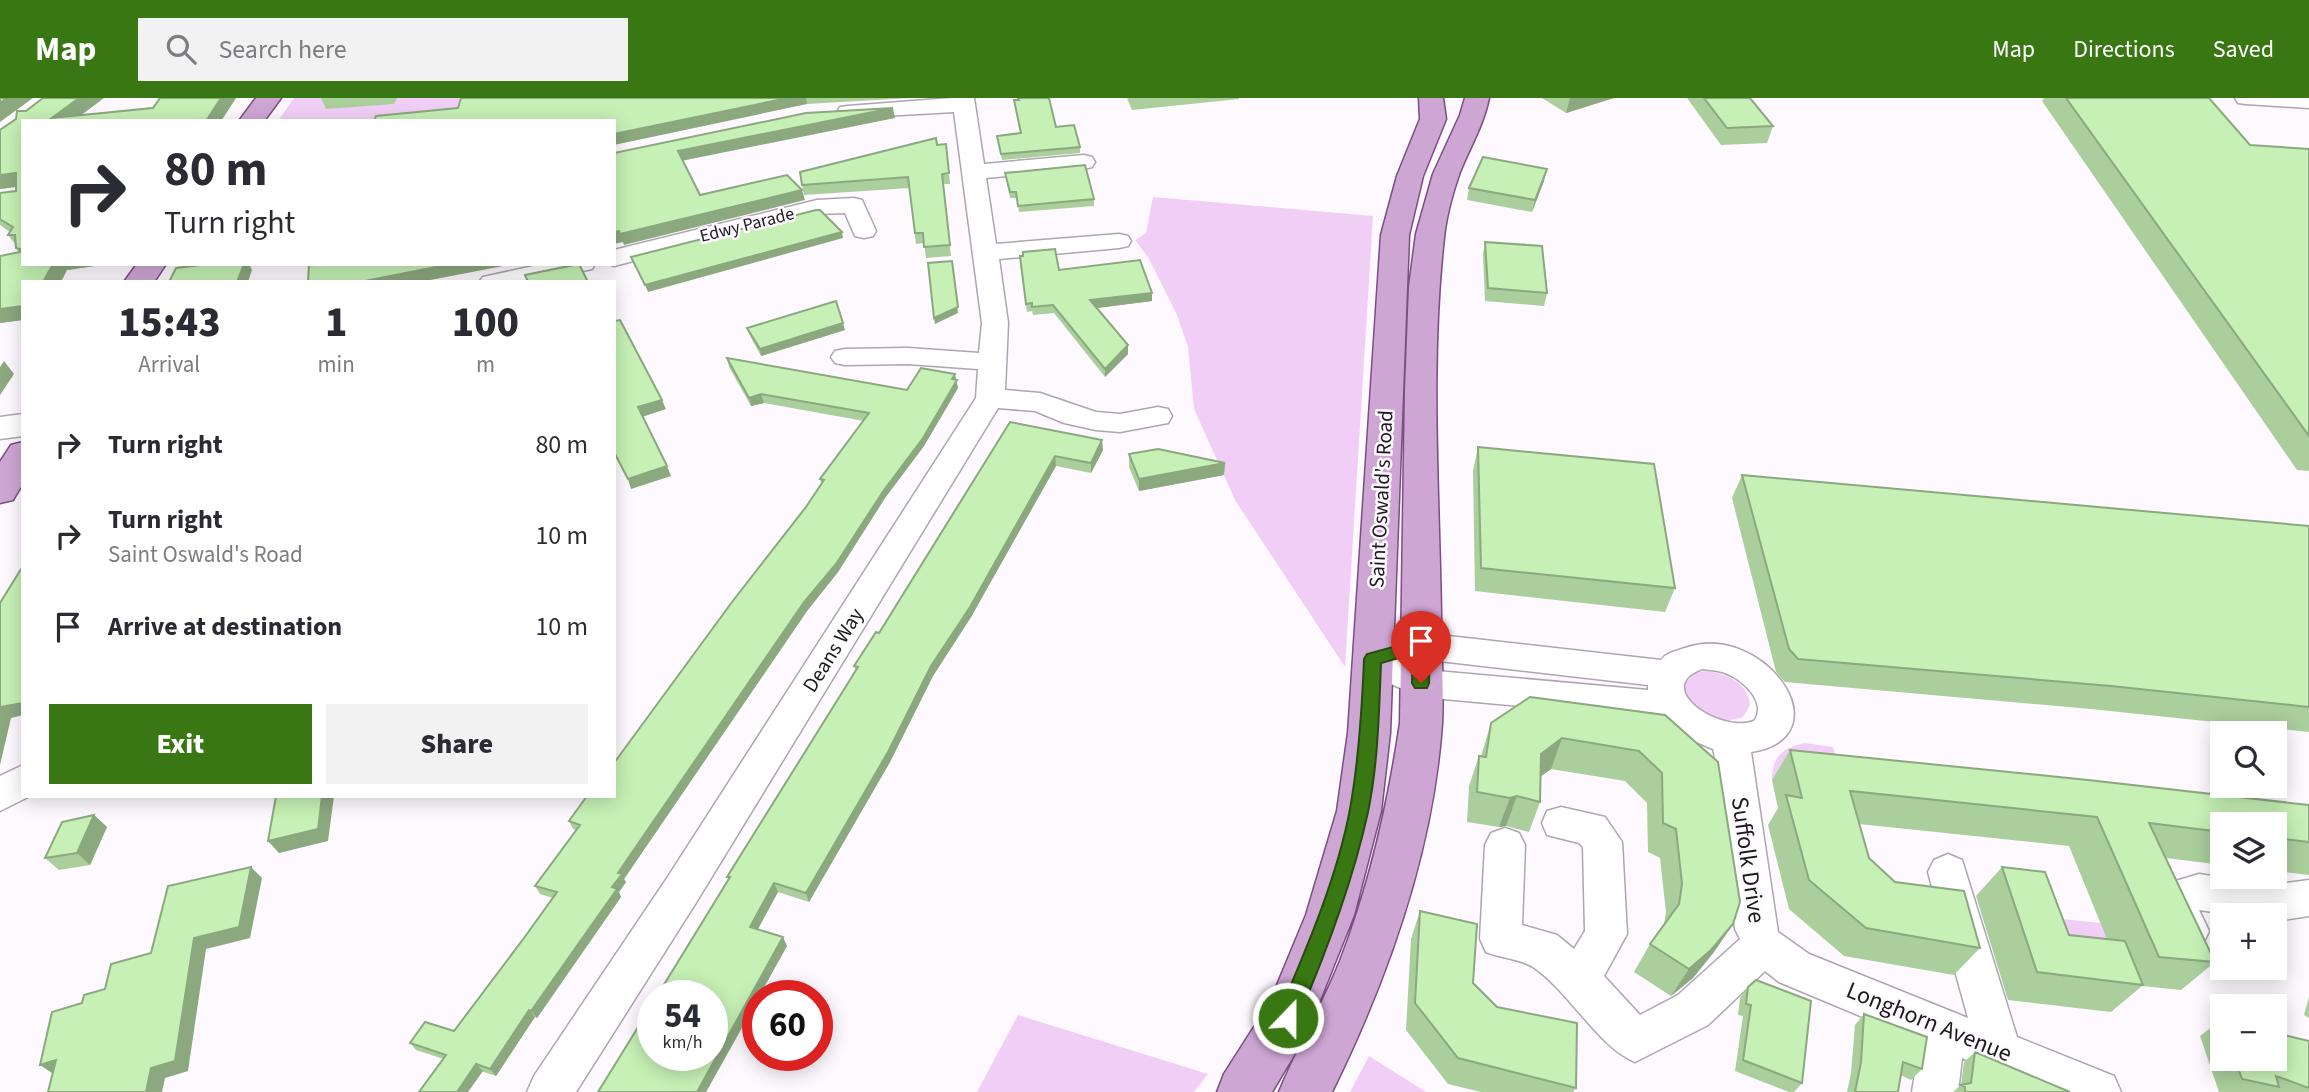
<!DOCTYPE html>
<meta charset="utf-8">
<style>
body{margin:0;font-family:"Source Sans 3",sans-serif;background:#f2f2f3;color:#2b2b33;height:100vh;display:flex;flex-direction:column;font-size:26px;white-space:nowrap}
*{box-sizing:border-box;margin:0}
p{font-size:23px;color:#7c7c81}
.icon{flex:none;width:38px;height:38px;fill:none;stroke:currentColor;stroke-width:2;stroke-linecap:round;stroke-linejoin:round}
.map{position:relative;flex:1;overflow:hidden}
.sheet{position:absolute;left:21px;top:182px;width:595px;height:518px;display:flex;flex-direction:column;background:#fff;border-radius:0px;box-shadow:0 4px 18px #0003}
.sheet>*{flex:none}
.banner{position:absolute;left:21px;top:21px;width:595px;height:147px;border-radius:0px;box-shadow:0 4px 18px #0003;background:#fff;color:#2b2b33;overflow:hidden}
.tools{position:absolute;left:2210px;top:623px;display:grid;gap:14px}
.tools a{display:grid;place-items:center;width:77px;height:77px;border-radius:0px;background:#fff;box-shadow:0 4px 18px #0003;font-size:35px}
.speed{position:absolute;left:637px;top:882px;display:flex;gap:14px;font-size:35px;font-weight:700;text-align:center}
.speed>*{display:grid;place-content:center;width:91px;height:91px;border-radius:50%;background:#fff;box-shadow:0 4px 18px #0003;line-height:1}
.speed small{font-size:18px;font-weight:400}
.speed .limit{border:10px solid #d22;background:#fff;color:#111}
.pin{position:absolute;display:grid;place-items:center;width:60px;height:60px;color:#fff;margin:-72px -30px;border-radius:50% 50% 50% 0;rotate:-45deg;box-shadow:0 0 7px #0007}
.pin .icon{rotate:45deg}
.me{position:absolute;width:77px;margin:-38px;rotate:22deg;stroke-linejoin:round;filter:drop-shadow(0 0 5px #0008)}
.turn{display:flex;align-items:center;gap:24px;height:147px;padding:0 28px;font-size:32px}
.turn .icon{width:91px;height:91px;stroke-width:2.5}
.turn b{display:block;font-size:49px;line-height:60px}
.eta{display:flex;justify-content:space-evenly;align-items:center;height:119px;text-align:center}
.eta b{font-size:42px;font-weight:800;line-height:49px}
.cta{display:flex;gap:14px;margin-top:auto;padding:14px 28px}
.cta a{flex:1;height:80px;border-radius:0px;background:#397712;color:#fff;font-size:28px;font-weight:800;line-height:80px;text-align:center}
.cta a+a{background:#f2f2f3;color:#2b2b33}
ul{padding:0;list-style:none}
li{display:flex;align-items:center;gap:21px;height:91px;padding:0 28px}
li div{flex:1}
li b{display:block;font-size:26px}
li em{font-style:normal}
header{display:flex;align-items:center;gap:42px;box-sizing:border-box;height:98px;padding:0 35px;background:#397712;color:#fff}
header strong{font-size:33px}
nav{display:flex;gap:38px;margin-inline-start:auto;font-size:24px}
.search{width:490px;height:63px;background:#f2f2f3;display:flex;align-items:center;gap:18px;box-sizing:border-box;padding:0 24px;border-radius:0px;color:#7c7c81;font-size:26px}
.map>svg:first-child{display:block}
</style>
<header>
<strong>Map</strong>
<div class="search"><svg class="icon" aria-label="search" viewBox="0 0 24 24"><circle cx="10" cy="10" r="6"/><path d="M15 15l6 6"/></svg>Search here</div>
<nav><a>Map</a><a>Directions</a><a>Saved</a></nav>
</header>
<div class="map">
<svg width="2309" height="994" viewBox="0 0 2309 994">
<rect width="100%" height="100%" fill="#fef8ff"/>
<path fill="#f1cef6" d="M294,0H675L549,23H278Z
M1153,99L1373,118L1345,569L1235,402L1194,311L1188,249L1177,217L1148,159L1135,142L1146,135Z
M1705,573C1726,575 1748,584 1750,607L1743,619C1719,628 1685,616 1684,587L1695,575Z
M1804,645L1833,649L1844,689L1772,682C1772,658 1782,651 1804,645Z
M2041,819L2101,825L2117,863L2056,857Z
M1018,917L1208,976L1194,994H977Z
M1369,958L1426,994H1350Z"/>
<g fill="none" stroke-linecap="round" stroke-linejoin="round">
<defs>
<path id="street" d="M952,0H974L984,66L1084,57L1092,59L1095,64L1092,69L1084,71L986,80L996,146L1119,136L1128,138L1131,143L1128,148L1119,150L999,161L1008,225L1005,292L1040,295L1096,314L1120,316L1158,309L1168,311L1172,318L1168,325L1120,334L1096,332L1064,325L1035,313L998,310L697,803L576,994H527L534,978L669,777L976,300L978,271L908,266L845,267L835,265L831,259L835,253L845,251L908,250L979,255L982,225L954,14L848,20L840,19L837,14L840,9L848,8Z
M2235,0H2309V10L2246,6L2238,5Z
M854,100L862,102L876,133L873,138L864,140L855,138L845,115L817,116L614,168L609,166H614V152L817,102Z
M543,166H595L592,171L532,184H479L483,179Z
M1422,535L1661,562C1666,555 1676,553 1685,550C1764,522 1846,639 1751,654L1778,834L1809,856L1968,920L1928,774L1934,762L1948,756L1962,762L2017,939L2114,978L2121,994H2044L1962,960L1958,994H1912L1920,943L1779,884L1765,873L1708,927L1635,964C1598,949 1570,894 1533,869C1521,861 1500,860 1486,854L1480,841L1485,747L1491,735L1505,730L1519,735L1525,747L1522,827L1557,837L1574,851L1585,833L1583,749L1579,745L1547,737L1542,725L1547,713L1561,709L1605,719L1622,744L1627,836L1604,878L1640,917L1678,897L1740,841L1735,831L1717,668L1713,651L1677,636L1663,621L1421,599L1361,573L1356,564L1361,555L1373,551L1382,553L1387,545ZM1422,561L1648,587V592L1425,572L1409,565ZM1702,571C1709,572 1717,572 1725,575C1742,581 1768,604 1754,623C1720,636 1651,590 1702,571Z
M23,667V698H30L0,713V678Z
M2199,776L2270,787L2309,782V818L2275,823V817H2233L2199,812L2209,833L2203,846L2188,852L2173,846L2153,801L2159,788Z"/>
<path id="secondary" d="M23,316V338L0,341V319Z"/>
<path id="primary" d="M256,0H281L264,23H239Z
M1419,0H1443L1446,21L1423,78L1409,137L1390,635L1381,713L1354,817L1306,937L1272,994H1217L1224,976L1270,904L1306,817L1337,713L1348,635L1381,137L1397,78L1420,21Z
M1465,0H1489C1484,26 1470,49 1460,74C1453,94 1446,119 1444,140C1430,264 1439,391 1441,515C1441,552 1444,590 1442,626C1433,754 1388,880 1332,994H1279C1297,950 1322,908 1340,863C1370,786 1388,706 1400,625L1405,293L1409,189L1416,136L1433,76L1460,17Z
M137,166H166L154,184H124Z
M23,344V385L13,402L0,405V364L11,347Z"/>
</defs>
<use href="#street" stroke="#aea5b0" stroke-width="3"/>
<use href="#secondary" stroke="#aea5b0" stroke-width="3"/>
<use href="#primary" stroke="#7b4f82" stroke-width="3"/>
<use href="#street" fill="#fff" fill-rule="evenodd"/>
<use href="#secondary" fill="#fff" fill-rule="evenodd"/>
<use href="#primary" fill="#cea6d4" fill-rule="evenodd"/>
</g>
<path fill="#aace9c" d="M104,0L81,17L236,0L221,23H23L101,167L67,172L23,184V222L0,225V158L19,155L16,150V147L8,137L10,134L0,127V95L16,93V89L0,91L26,13Z
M321,0H397L394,6L326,11Z
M461,0H910L807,6L458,10Z
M1127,0H1239V1L1132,12Z
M1542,0H1614L1566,15Z
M1687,0H1750L1773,28L1767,45L1721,47Z
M2044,0H2209L2250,47L2309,51V373L2297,372L2042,3Z
M1014,2L1056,29L1080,49V55L1002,62L997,38L1020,35Z
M946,46L950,86H943L951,158L926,160L924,145L916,146L909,90L804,97L802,87L937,47Z
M1005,75L1094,101V108L1019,114L1017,100H1010Z
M1544,83L1532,114L1467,102L1469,90Z
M1485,144L1547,195L1544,208L1485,203L1483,156Z
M1020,166L1059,172L1152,195V203L1096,210L1128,256L1105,279L1054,215L1033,217L1032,213L1027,214Z
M747,230L845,232L761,258L749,236Z
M727,260L907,292L956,282L958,290L924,348L885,400L838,474L807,513L624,781L626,784L619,794L621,799L537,920L535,919L496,978L416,952L410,945L454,933L524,840L553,800L540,796L535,788L576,732L573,731L569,723L614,698L821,385L820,381L864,323L764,305L751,308L729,269Z
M1010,324L1103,352L1091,375L1056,368L971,519L933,578L890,664L809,804L778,794L758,831L787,848L759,898H758V901L706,994H598L728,782L727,779L856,573L854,568L879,535Z
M1478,349L1675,490L1665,514L1475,493L1473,373Z
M1129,356L1225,365L1224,377L1139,393L1129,369Z
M1742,377L2309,428V634L2091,611L1785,584L1776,574L1732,400Z
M1665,617L1733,826L1714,854L1693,880L1671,898L1634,874L1650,846L1664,827L1666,814L1660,760L1648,754L1647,705L1625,683L1551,671L1541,678L1540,704L1529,734L1506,728L1499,729L1467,724L1469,688L1479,658H1481L1491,625Z
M1790,652L2309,707V777L2275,773V726H2222V767L2166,760L2215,864L2181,892L2142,888L2111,914L2008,902L1976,798L2002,769L2069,837L2107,841L2069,748L1859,726L1869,760L1895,784L1980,850L1954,877L1844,858L1789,811L1768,727L1778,710L1772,682Z
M94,717L107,729L90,767L59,772L45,760Z
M1420,813L1473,885L1576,990L1573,994H1481L1448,986L1406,932L1411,841Z
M1748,889L1802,985L1794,994H1789L1735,973L1743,918L1738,917L1740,900Z
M2309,899V920L2304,917Z
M1864,916L1922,971L1911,982L1901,977L1898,994H1847L1851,975L1855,927Z
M2221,922L2222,923V961H2275L2309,943V994H2219L2200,938Z
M1975,954L2070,994H1953L1961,987L1964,964Z"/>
<path fill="#8ba87f" d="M7,0H33L0,24V5Z
M79,0H104L73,23L52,20Z
M221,0H236L221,23H206Z
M788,0H806L807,6L614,47V36Z
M1570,0H1614L1566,15Z
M893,10L895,20L681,63L678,53Z
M1547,71L1544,83L1532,114L1535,102Z
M16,75L23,88L0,91V77Z
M802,92L805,102L624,147L620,136Z
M619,133L623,144L614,146V134Z
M842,134L843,140L648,194L645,187Z
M53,166H101V167L67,172L61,184H43Z
M244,166H249L252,172L248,184H237Z
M451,166H514L420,184H360Z
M953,169L958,215L935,226L934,220Z
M1152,195V203L1090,211V202Z
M23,208V222L0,225V211Z
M843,225L845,232L761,258L760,251Z
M1128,247V256L1105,279V271Z
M4,263L14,276L0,297V269Z
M955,276L958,290L924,348L885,400L838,474L807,513L624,781L626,784L619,794L621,799L537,920L531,913L612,789L618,775Z
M761,296L764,305L751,308L749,300Z
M662,302L666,311L642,319L638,309Z
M1102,342L1103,352L1091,375V365Z
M1055,358L1056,368L971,519L933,578L890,664L809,804L806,795L931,568Z
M1225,365L1224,377L1139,393V381Z
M667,368L671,378L631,391L628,381Z
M23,605V617L11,620L0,667V609Z
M1562,640L1551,671L1530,686L1541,656Z
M322,698H334L328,743L279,755L268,743Z
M1517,698L1506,728L1499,729L1510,700Z
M94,717L107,729L90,767L77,755Z
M251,769L262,780L250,840L206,851L188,973L165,980L162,994H146L151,970L194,840Z
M774,785L778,794L754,838L750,829Z
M1733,826L1714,854L1693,880L1671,898L1689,871Z
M783,839L787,848L759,898H758V901L706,994H697Z
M529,912L535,919L496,978L490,971Z
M56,962L55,977L40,967Z
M476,966L483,973L468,994H457Z"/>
<path fill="#c6f0b5" stroke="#8ba87f" stroke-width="2" d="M0,0H7L0,5Z
M43,0H79L52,20L153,10L160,0H221L206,23H23V166H53L43,184H23V208L0,211V158L20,154V151L16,150L15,137H8L13,129L0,121V95L16,93V75L0,77V32L16,21L17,13H26Z
M461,0H788L614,36V23H374L376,18L458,10Z
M1018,0H1049L1056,29L1074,27L1080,49L1001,56L997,38L1021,35L1014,2H1019Z
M1704,0H1750L1773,28L1727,30Z
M2066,0H2209L2250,47L2309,51V338Z
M893,10L678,53L700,97L787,77L802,92L620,136L619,133L614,134V55L806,15Z
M936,40L937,47L946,46L949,75L942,76L950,147L924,149L923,135H915L908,79L802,87L800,74Z
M1483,59L1547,71L1535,102L1469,90Z
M1085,67L1094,101L1018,108L1016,94H1010L1005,75Z
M816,112H820L842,134L645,187L631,159Z
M1485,144L1542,148L1547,195L1488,190Z
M1055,151L1059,172L1140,162L1152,195L1090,202L1128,247L1105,271L1053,207L1032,209V205L1026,206L1020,158H1023V154Z
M952,163L958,209L934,220L928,165Z
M208,166H244L237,184H169L176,170Z
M309,166H451L360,184H308Z
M579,166L588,184H528L525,177Z
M836,203L843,225L760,251L747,230Z
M620,222L662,302L638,309L667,368L628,381L614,354V223Z
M727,260L907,292L921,270L955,276L952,281L957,282L923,340L884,392L836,466L804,504L618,775L622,776L612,789L617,791L531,913L529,912L490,971L476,966L457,994H419L446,957L410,945L425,924L454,933L524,840L557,794L535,788L580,727L569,723L587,698H614V665L732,504L806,409L824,382L820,381L869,315L761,296L749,300Z
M1010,324L1102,342L1091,365L1055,358L970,509L931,568L888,654L806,795L774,785L750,829L783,839L697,994H598L653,905V957H712V898H657L730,779H727L858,569L854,568L876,534L879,535Z
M1478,349L1654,366L1675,490L1481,470Z
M1158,351L1225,365L1139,381L1129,356Z
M1742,377L2309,428V609L2111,588L1798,561L1789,551Z
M23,468V605L0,609V505Z
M1530,599L1665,617L1718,664L1740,804L1733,826L1711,852L1689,871L1650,846L1679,806L1682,786L1676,731L1663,725L1662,675L1639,653L1562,640L1541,656L1540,704L1517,698L1510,700L1477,694L1479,658L1486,659L1491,625Z
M1790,652L2088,682L2309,707V744L2275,740V726H2222V734L2149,725L2215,864L2159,859L2097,719L1850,693L1869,760L1895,784L1964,793L1980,850L1866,830L1809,782L1786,697L1802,700Z
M276,698H322L318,731L268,743Z
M94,717L77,755L45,760L62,724Z
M251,769L239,829L194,840L175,963L151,970L146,994H48L56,962L40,967L52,914L82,905L84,897L105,891L111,866L151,855L168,788Z
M2002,769L2045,774L2069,837L2125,843L2143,887L2037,874Z
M1420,813L1477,826L1473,885L1497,909L1577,925L1576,990L1458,960L1415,905Z
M1756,882L1811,903L1802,985L1743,962L1751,907L1746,906L1748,889Z
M1864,916L1927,939L1922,971L1903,964L1898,994H1855L1861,964Z
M2275,935L2309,943V990L2276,978L2279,989L2242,981L2235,961H2275Z
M1975,954L2070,994H1965V989L1961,987L1971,985Z"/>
<path fill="#397712" stroke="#254d0c" stroke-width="2" d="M1422,541L1430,548L1429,585L1427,590H1415L1412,585L1413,556L1381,565C1379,614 1378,666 1368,714C1352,787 1325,858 1295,927L1288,930L1280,927L1277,920C1305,854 1337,781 1350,711C1359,661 1362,611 1364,561L1367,556Z"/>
<g text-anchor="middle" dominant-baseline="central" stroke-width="5" stroke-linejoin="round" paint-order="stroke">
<g font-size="18" fill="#1d1a1d" stroke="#fef8ff">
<text transform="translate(747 127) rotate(-14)">Edwy Parade</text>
</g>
<g font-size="21" fill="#1d1a1d" stroke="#fef8ff">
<text transform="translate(1381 401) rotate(-87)">Saint Oswald's Road</text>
<text transform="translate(833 552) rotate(-58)">Deans Way</text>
</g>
<g font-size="24" fill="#1d1a1d" stroke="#fef8ff">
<text transform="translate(1748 762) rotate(82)">Suffolk Drive</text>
<text transform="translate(1929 924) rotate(22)">Longhorn Avenue</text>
</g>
</g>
</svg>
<div class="tools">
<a><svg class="icon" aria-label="search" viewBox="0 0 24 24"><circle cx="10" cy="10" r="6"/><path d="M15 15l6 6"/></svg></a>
<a><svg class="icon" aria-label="layers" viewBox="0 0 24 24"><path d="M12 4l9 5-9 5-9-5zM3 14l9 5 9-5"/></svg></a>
<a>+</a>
<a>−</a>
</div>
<div class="speed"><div>54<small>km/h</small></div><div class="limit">60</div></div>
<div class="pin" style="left:1421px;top:585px;background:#d93025"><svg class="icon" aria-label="arrive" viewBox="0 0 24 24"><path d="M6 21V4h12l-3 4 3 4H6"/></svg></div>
<svg class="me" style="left:1288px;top:920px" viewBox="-20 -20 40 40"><circle r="17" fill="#397712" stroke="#fff" stroke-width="3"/><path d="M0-11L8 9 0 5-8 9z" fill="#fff"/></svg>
<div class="banner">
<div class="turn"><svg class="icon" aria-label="right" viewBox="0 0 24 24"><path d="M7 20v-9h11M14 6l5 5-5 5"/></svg><div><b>80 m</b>Turn right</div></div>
</div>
<section class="sheet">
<div class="eta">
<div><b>15:43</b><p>Arrival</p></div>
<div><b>1</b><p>min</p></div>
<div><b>100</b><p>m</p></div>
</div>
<ul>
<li><svg class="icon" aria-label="right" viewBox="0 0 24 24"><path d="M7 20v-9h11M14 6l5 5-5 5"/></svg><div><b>Turn right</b></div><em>80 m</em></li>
<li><svg class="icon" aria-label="right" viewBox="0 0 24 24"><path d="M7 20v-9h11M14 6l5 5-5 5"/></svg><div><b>Turn right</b><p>Saint Oswald's Road</p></div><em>10 m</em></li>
<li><svg class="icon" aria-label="arrive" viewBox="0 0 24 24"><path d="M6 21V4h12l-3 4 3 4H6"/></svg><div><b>Arrive at destination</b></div><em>10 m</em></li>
</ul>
<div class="cta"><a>Exit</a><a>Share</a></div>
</section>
</div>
